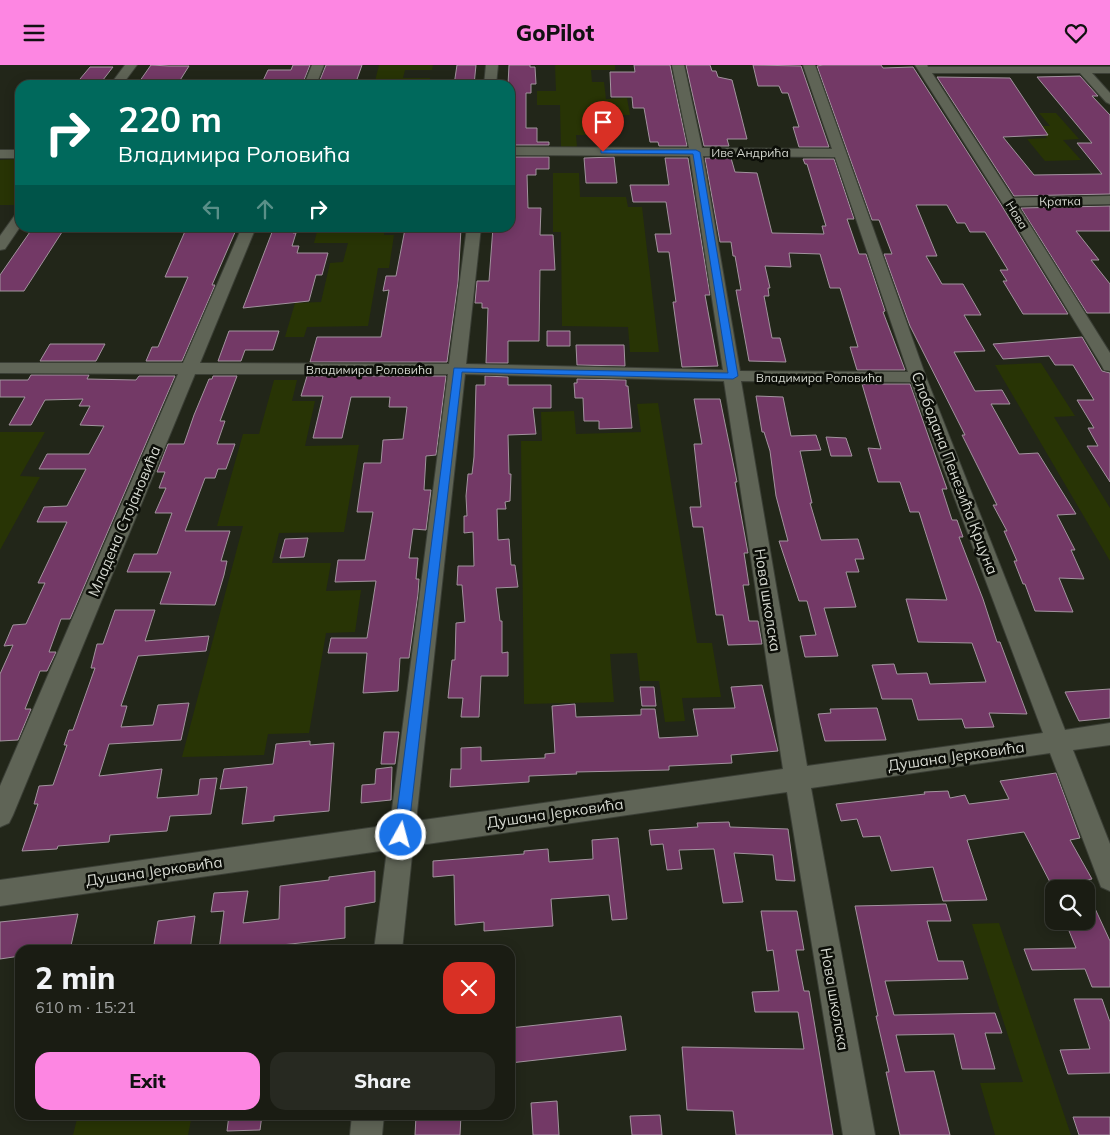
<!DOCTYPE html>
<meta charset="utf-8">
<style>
body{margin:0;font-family:Mulish,sans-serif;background:#272921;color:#f1f3f6;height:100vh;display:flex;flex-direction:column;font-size:19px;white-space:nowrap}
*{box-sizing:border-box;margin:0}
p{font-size:16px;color:#9fa1a0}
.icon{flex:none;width:28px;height:28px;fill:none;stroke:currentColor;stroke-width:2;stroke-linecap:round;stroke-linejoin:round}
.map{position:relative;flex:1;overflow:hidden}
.details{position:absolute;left:15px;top:880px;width:500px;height:175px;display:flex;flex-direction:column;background:#1a1c13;border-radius:15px;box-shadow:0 2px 12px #0003,0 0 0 1px #383a33}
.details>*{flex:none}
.top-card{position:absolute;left:15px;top:15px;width:500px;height:152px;border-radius:15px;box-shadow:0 2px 12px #0003,0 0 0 1px #383a33;background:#00695c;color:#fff;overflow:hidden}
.controls{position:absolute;left:1045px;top:815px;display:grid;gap:10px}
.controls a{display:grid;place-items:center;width:50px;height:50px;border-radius:10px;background:#1a1c13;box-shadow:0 2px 12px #0003,0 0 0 1px #383a33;font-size:25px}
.pin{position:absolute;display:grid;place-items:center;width:42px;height:42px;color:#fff;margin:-51px -21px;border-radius:50% 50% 50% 0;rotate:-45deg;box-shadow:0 0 5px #0007}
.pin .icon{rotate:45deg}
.me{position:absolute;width:55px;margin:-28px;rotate:7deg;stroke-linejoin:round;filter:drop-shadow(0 0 4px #0008)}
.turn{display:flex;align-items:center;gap:18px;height:105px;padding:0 20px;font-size:22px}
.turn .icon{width:65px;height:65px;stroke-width:2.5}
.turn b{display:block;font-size:35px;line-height:42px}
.lanes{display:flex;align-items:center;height:48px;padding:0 20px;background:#0003;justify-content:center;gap:25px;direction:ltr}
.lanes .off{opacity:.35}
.round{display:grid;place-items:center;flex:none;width:52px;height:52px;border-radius:15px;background:#272921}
.head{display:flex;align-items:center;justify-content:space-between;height:85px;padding:0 20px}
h1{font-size:30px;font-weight:800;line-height:38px}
.cta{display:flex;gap:10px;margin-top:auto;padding:10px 20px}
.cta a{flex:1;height:58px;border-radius:15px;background:#fd86e2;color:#111;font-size:20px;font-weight:800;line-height:58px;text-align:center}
.cta a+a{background:#272921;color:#f1f3f6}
header{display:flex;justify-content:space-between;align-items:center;height:65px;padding:0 20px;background:#fd86e2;color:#111;font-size:22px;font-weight:800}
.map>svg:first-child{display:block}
</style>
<header><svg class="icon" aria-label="menu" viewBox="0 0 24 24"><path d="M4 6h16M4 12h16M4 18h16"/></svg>GoPilot<svg class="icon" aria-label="heart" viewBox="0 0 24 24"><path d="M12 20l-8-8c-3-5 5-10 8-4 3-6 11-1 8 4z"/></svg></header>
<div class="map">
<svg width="1110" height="1070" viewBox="0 0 1110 1070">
<rect width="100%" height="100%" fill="#222619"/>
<path fill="#283405" d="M379,0H433L432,5H405L403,13H430L429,20H374Z
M555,0H615V5H591L592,17H604L606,34L627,33L630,50L595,51L597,70H576L577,82H561L560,40H537V26H556Z
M1039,48H1056L1079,74L1063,75L1081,95L1045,96L1027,74L1047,73L1037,61H1050Z
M20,94V136L17,140H0V95Z
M553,108H579L580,132H626L628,142H642L659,287H630L628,262L562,261L561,167H553Z
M318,163H385L384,170H394L389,203H378L368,261L307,262L304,272H285L295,238L321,237L330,198L343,197L348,178H314Z
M1041,298L1075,351L1054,352L1110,443V496L995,300Z
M274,315H297L292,336H315L305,381L359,380L344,467L279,468L272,498H331L326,526L361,525L355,567L326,568L309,668L268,669L264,690L182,692L243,461H217L243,369H259Z
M658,338L697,578H712L721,632L682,633L685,656L665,657L659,616H640L637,588L610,589L614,637L524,639L521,376H542L541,347L574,346L576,369L641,367L637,339Z
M0,367H45L20,411L40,412L0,485Z
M999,858L1071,1070H995L980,1018L1023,1017L972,859Z
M78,1050H192L188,1070H73Z"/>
<path fill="#733966" stroke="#a2939e" d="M151,0L169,1H189L177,20H137Z
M293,0H310L302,20H261L268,5H291Z
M326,0H362L355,20H318Z
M457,0H476L474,20H454Z
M509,0H530V2H535L536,19H531V28H526V63H537V77H549V80H510V20H508Z
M634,0H670L687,81H659L658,77H650L644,43H633L632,32H611L610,7H635Z
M686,0H710L712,6H716L718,12L732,15L747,74H727L729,81H704Z
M753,0L801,1L829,82H799L793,62H799L788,28H782L779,21H758Z
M823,0H881L883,3L913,2L1000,138L1068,249H1023L1003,216H1007L1000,205H1008L985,167H970L965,158H957L947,140H916L937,191H926L942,219H963L981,250H964L985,286L954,287L975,326L1002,325L1010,339H991L1019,389L1038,388L1076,449L1057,450L1075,485H1071L1084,514L1059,513L1073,547L1035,546L1025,519H1023L1014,496H1017L1004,466H1007L993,440H997L962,370H965L910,261L884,189H892L879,155H872L817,1Z
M90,2H113L99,20H75Z
M1080,11L1098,31H1092L1110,50V129L1014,131L937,12L1010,13L1048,70L1003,72L1034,110L1102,109L1077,78H1092L1037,12Z
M510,92H549V104H536V110H527L528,143H541L540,170H553L555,205H540L539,276H508V298H486L488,243H482V238H475L477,216H489L493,162H510Z
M614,92L617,118H586L584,93Z
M665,93H688L710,230H705L718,301L682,302L673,237H676L669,187H658L655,169H671L666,137H633L630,120H669Z
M705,93H731L735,107L757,108L772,168L824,169L822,161H826L807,99H805L803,94H834L854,154H847L859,189H866L885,246L883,247L905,305H857L850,282H858L840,223H830L820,189L789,188L791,202L765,201L770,223H768L769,231H764L772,273H780L786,297L749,296L736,225H741L735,191H733L731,177H720Z
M1110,141V166H1076L1099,195H1091L1110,219V248H1087L1021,143Z
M274,162H295L293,168H296L292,181H299L297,188H328L322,210H316L309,236L243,243Z
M461,163L458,217L447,297H310L317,272H381L389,225L383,226L386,211H396L405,164Z
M32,164H64L24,226H0V210Z
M186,164L236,165L212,220H215L182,296H146L152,282H158L188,212H165Z
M229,266H279L273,285H245L241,296H218Z
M547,266H570V281H547Z
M1082,272L1102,306L1110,308V417L1087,381H1098L1088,363H1094L1077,335H1094L1073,300H1055L1049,291L1003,294L993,279Z
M50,279H105L96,296H40Z
M576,280H624L625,301L577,300Z
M31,310H89L87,314L136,315L139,311H175L70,554H61L49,587H56L47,606H40L25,644H31L18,675L0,676V609L13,580L4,581L13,560L26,559L45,518H38L67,457H37L44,442L67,441L86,404H39L47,389H89L104,361L80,360L90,341H79L83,334L45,335L31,360H9L25,332H0V315H28Z
M213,311H237L220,356H225L217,379H235L226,404H218L215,413H205L185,466H230L221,496H227L224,510L215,540L160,539L171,507H127L134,489H157L172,448H155L166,423H159L165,407H157L168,379H184L194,350L209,314H212Z
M307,311H446L436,390L426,391L424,425H431L426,465L413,464L409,493H418L416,514H419L418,529L409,593H400L398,626L363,628L367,588H328L331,573H367L376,516L335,517L338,495H365L373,447H357L364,398H381L383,375L403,374L407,342H389L390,332H351L342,373H313L323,331H301Z
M485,311L508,312V320H551V343H533L536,369L508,370L509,409H511L510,436L505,437L506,444H497L498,475L509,474L511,500H515L518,522L496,523L500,556H502V588L508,587V611H481L479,652H461L463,633H448L452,595H455L456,558L465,557L462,520H457L458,501H474L473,467L464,468V451H467L466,431L468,409H472L474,392L476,320H485Z
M577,314L626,315V321H628L632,363L599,364V356H584L583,333H575L574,318H577Z
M862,319H910L947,424H942L952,455H957L963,472H959L983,534L997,577H1000L1027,649L989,648L994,662L965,663L962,654L918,655L912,634H882L872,600L894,599L897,609L927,608L930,619L986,617L972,578L918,577L906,534L947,535L919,447H910L900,417H878L868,383L881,384Z
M756,331L783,332L791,371L816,370L821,385L800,386L812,438H810L821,475L858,474L864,494H855L859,507H846L856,542L824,543L838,591L805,592L800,571L816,570L807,536H799L779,476H788L776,431L770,386L764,367H762Z
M694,334H720L737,417H735L748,488H744L749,520H743L749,556H758L762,579L728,580L723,550H716L703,462H693L690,442H701L694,379H702Z
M826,372L846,373L852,391H831Z
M308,473L304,492L280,493L285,474Z
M115,545H155L145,576L209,571L206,586L138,591L121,641H127L121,662L153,660L158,640L189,638L181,675L109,679L99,711L162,704L157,733L198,730L200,714L217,713L211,749L170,751L167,766L110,770L109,777L58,781L57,784L22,786L38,739H34L39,721L53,720L67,680H64L69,665H73L95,603H91L97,579H103Z
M762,620L778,686L731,690L732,698L669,701V705L576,707L577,709L529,711V717L450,722L451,704H461V683L481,682V696L545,693V689L555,688L552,641L575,639L576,652L641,650V644H655L659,673L698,671L693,644L735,643L731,622Z
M640,622H654L656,641H642Z
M1110,624V653L1079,656L1065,627Z
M877,643L886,675L825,676L818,649L831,648L830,644Z
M384,667H399L395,699H381Z
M310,676V680L334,678L329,746L274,751V756L242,759L247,722L220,724L224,704L273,699L276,679Z
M392,702L391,735L361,738L362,720L375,719L376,704Z
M1056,708L1080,773L1070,775L1092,814L1052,821L1024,767L967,775L987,835L943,836L933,802L891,806L880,771L863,772L857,754L841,756L836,739L925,729L924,727L948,726L950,733L965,730L969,739L1009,734L1000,716Z
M729,757L730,762L788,764L795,816L776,815L773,790L734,788L743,837L723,838L714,784L679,785L682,804L667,805L663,779L651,780L649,765L698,762L697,758Z
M618,773L627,854L612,855L609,830L551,834L553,861L484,866V857L455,860L454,810L433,812V796L524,789V786L548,784L549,797L593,794L592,775Z
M375,806V837L345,842V873L236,885H219L224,846L211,847L214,828L248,826L243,858L279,854L280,821L329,815V812Z
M1086,824L1110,876V922H1092L1085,904L1032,905L1024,884L1076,883L1065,856H1086Z
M946,839L951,856H927L938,896H963L968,914L885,916L894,950L995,948L1002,968H985L995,1004H962L954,969L896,970L905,1007L934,1006L950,1070H900L886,1007H889L876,951H878L855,841Z
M761,846H797L804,885H796L804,926H809L833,1070H736L733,1046L687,1045L682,982L804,984L798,947H755L752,927L779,926L773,885L767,886Z
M78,849L70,885H20V891L0,894V857Z
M195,851L190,885H153L158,856Z
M1074,934H1102L1110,957V1008L1068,1009L1060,985L1090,984Z
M621,951L626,985L510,998V963Z
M557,1036L559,1070H533L531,1038Z
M229,1050H262L260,1065L227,1066Z
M461,1050L460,1070H415L416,1051Z
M660,1050L662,1070H632L630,1051Z
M1073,1052H1110V1070H1079Z"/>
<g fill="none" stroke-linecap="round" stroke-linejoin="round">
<defs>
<path id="minor" d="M125,0H137L122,20H110Z
M312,0H324L316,20H304Z
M486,0H498L496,20H484Z
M672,0H684L702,83L832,84L803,0H815L926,312L1065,665L1110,658V680L1073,685L1110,779V826L1101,822L1050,688L811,723L875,1070H843L787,727L413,781L402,885H374L387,785L0,841V815L390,760L448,309H195L13,750L9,758L0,762V721L178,309L0,308V298H183L242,162H256L200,298L449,299L467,162H481L466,299L723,305L690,91L510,90V82L689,83ZM703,91L835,92L908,307L740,306ZM465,309L724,316L783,704L416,756ZM741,316L911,317L1043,668L807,701Z
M915,0H927L928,2H1110V8H1092L1110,28V39L1106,37L1080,8H932L1013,133L1110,131V139L1018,141L1110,288V306L1104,305L1102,301L1002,137Z
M0,85H20V93H0Z
M20,149V162L5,184L0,185V171L15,150Z
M352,1050H384L382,1070H350Z"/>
</defs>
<use href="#minor" stroke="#3b3f36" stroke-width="2"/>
<use href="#minor" fill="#5f6456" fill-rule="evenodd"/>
</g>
<path fill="#1a73e8" stroke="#114b97" d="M603,85H696L700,87L738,311L733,314L462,307L408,770L406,775L401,777L396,775L394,770L454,303L728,308L693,89L601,88V85Z"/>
<g text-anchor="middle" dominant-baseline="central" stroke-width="5" stroke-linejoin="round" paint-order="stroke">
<g font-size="12" fill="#d5d8d0" stroke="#0c0e08">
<text x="750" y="87">Иве Андрића</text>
<text transform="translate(1060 136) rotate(-1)">Кратка</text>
<text transform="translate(1017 150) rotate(58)">Нова</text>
<text x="369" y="304">Владимира Роловића</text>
<text x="819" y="312">Владимира Роловића</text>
</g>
<g font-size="15" fill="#d5d8d0" stroke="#0c0e08">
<text transform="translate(955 408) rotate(69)">Слободана Пенезића Крцуна</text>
<text transform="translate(124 456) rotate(-67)">Младена Стојановића</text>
<text transform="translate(768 535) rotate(81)">Нова школска</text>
<text transform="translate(956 691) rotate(-8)">Душана Јерковића</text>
<text transform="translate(555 748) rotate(-8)">Душана Јерковића</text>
<text transform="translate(154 806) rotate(-8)">Душана Јерковића</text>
<text transform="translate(835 934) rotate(80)">Нова школска</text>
</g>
</g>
</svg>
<div class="controls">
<a><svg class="icon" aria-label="search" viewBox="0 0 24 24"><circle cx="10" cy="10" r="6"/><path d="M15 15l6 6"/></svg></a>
</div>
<div class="pin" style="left:603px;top:87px;background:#d93025"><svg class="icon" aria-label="arrive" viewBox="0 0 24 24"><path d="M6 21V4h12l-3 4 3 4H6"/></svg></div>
<svg class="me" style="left:401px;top:770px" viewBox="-20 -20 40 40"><circle r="17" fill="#1a73e8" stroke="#fff" stroke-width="3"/><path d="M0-11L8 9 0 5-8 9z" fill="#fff"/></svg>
<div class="top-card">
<div class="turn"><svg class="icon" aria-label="right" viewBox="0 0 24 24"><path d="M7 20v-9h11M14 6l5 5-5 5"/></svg><div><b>220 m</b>Владимира Роловића</div></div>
<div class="lanes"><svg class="icon off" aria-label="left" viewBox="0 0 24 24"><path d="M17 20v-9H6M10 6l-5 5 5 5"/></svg><svg class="icon off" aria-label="ahead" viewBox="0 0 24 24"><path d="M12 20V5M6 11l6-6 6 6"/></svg><svg class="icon" aria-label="right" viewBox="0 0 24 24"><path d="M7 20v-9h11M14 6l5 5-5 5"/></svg></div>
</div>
<section class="details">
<div class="head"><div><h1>2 min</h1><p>610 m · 15:21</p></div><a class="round" style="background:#d93025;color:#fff"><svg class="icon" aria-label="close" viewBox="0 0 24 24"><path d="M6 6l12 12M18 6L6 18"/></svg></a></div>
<div class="cta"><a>Exit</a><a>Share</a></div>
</section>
</div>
